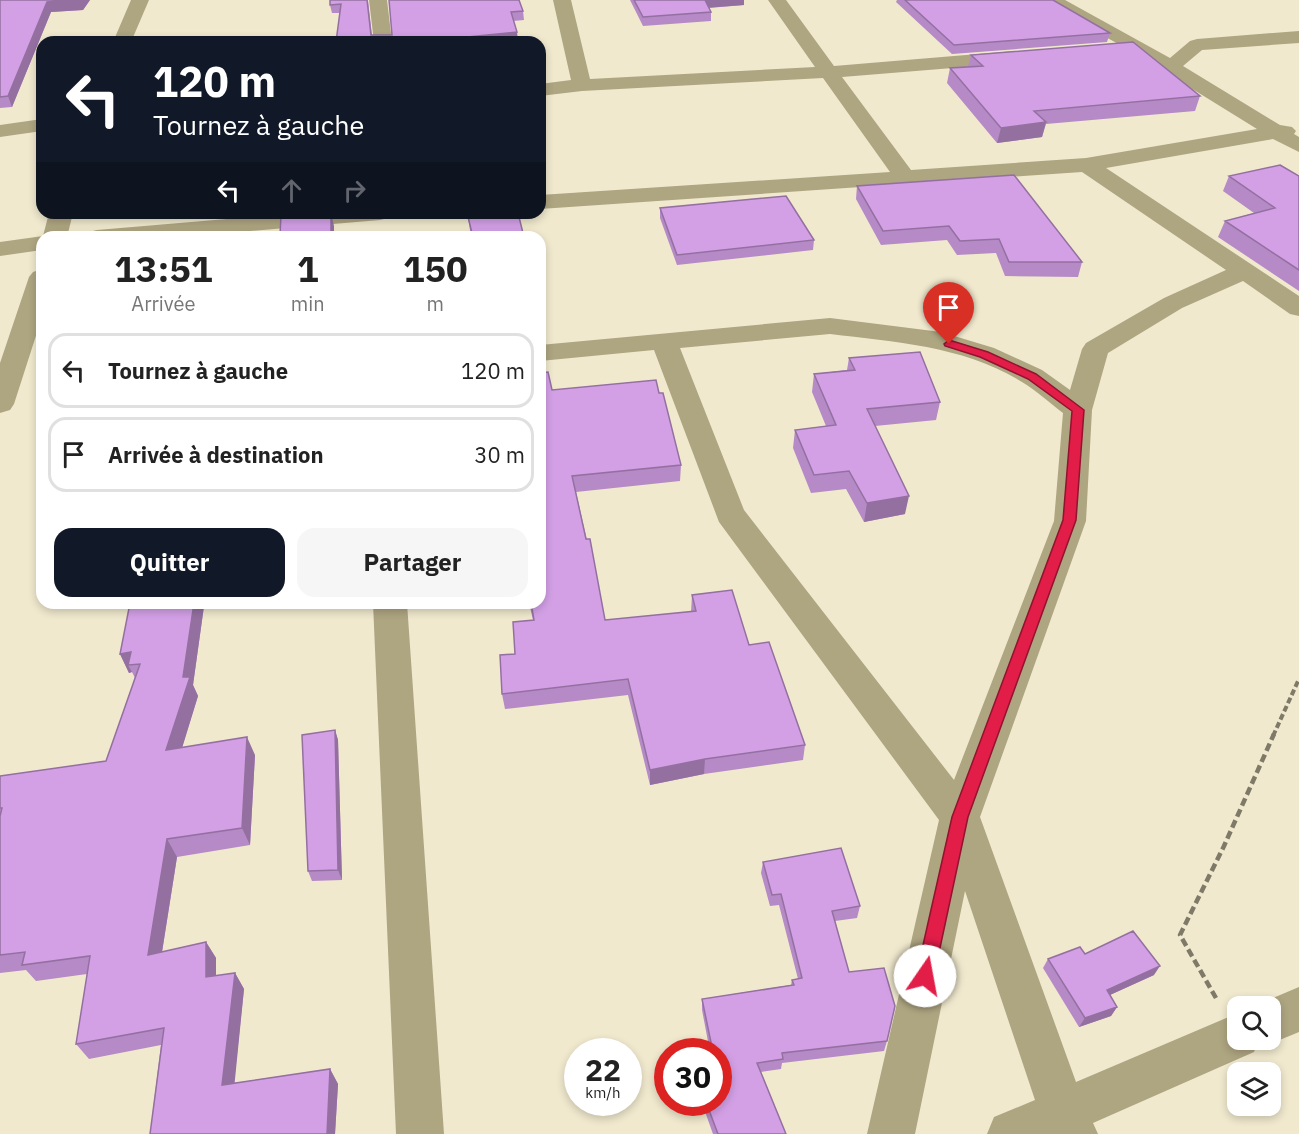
<!DOCTYPE html>
<html lang="fr">
<meta charset="utf-8">
<style>
body{margin:0;font-family:"IBM Plex Sans",sans-serif;background:#f6f6f6;color:#222;height:100vh;display:flex;flex-direction:column;font-size:22px;white-space:nowrap}
*{box-sizing:border-box;margin:0}
p{font-size:20px;color:#767676}
.icon{flex:none;width:33px;height:33px;fill:none;stroke:currentColor;stroke-width:2;stroke-linecap:round;stroke-linejoin:round}
.map{position:relative;flex:1;overflow:hidden}
.sheet{position:absolute;left:36px;top:231px;width:510px;height:378px;display:flex;flex-direction:column;background:#fff;border-radius:18px;box-shadow:0 3px 9px #0003}
.sheet>*{flex:none}
.banner{position:absolute;left:36px;top:36px;width:510px;height:183px;border-radius:18px;box-shadow:0 3px 9px #0003;background:#111827;color:#fff;overflow:hidden}
.fabs{position:absolute;left:1227px;top:996px;display:grid;gap:12px}
.fabs a{display:grid;place-items:center;width:54px;height:54px;border-radius:12px;background:#fff;box-shadow:0 3px 9px #0003;font-size:30px}
.speed{position:absolute;left:564px;top:1038px;display:flex;gap:12px;font-size:30px;font-weight:700;text-align:center}
.speed>*{display:grid;place-content:center;width:78px;height:78px;border-radius:50%;background:#fff;box-shadow:0 3px 9px #0003;line-height:1}
.speed small{font-size:15px;font-weight:400}
.speed .limit{border:9px solid #d22;background:#fff;color:#111}
.pin{position:absolute;display:grid;place-items:center;width:51px;height:51px;color:#fff;margin:-62px -26px;border-radius:50% 50% 50% 0;rotate:-45deg;box-shadow:0 0 6px #0007}
.pin .icon{rotate:45deg}
.me{position:absolute;width:66px;margin:-33px;rotate:12deg;stroke-linejoin:round;filter:drop-shadow(0 0 4px #0008)}
.turn{display:flex;align-items:center;gap:21px;height:126px;padding:0 18px;font-size:27px}
.turn .icon{width:78px;height:78px;stroke-width:2.5}
.turn b{display:block;font-size:42px;line-height:51px}
.lanes{display:flex;align-items:center;height:57px;padding:0 18px;background:#0003;justify-content:center;gap:30px;direction:ltr}
.lanes .off{opacity:.35}
.eta{display:flex;justify-content:space-evenly;align-items:center;height:102px;text-align:center}
.eta b{font-size:36px;font-weight:700;line-height:42px}
.primary-button{display:flex;gap:12px;margin-top:auto;padding:12px 18px}
.primary-button a{flex:1;height:69px;border-radius:18px;background:#111827;color:#fff;font-size:24px;font-weight:700;line-height:69px;text-align:center}
.primary-button a+a{background:#f6f6f6;color:#222}
ul{padding:0;list-style:none}
li{display:flex;align-items:center;gap:18px;height:75px;margin:0 12px 9px;padding:0 6px;border:3px solid #e0e0e0;border-radius:18px}
li div{flex:1}
li b{display:block;font-size:22px}
li em{font-style:normal}
.map>svg:first-child{display:block}
</style>
<div class="map">
<svg width="1299" height="1134" viewBox="0 0 1299 1134">
<rect width="100%" height="100%" fill="#f0e9ce"/>
<g fill="none" stroke-linecap="round" stroke-linejoin="round">
<path stroke="#7f7a68" stroke-width="4" stroke-dasharray="6 3" stroke-linecap="butt" d="M1273,736L1299,679"/>
<path stroke="#7f7a68" stroke-width="4.5" stroke-dasharray="8 4" stroke-linecap="butt" d="M1216,998L1180,935L1224,846L1274,734"/>
<path fill="#aea581" fill-rule="evenodd" d="M131,0H149L131,42H113Z
M369,0H387L392,42H374Z
M553,0H571L590,79L815,67L768,0H786L834,66L1014,51L1021,53L1024,57L1021,61L1014,63L842,77L911,170L1086,158L1257,129L1131,51L1046,4L1043,0H1065L1170,58L1190,41L1197,39L1299,31V43L1202,50L1183,66L1280,125L1292,127L1296,131L1294,134L1299,137V152L1273,139L1106,168L1299,296V316L1290,314L1243,281L1182,308L1108,353L1092,410L1086,521L980,817L1076,1082L1238,1013V1040H1270V1006H1254L1299,987V1032L1270,1044L1259,1040L1254,1052L1093,1123L1098,1134H987L994,1117L1035,1100L965,891L915,1134H867L939,820L719,522L654,350L540,361V345L830,318L941,332L994,348L1042,370L1070,390L1082,349L1086,343L1164,298L1226,270L1082,172L540,209V195L890,172L823,78L582,91L540,96V84L571,80ZM830,334C896,342 964,346 1022,382C1037,391 1050,403 1063,413L1054,521L954,780L744,510L680,348Z
M42,119V131L0,137V125Z
M49,213H73L67,237H42V250L0,256V242L43,236Z
M297,213H392L388,218L380,220L181,237H85L89,232L97,230Z
M42,269V317L14,404L10,410L0,413V363L29,277L33,272Z
M373,603H407L444,1134H396Z"/>
</g>
<path fill="#b58ac6" d="M0,0H90L83,10L51,12L12,107L0,108Z
M368,0L372,35H392L389,0L523,11L524,20L513,21L518,40L503,42H336L340,13H332L330,5Z
M630,0H744V5L709,8L711,12V21L643,26Z
M897,0H1053L1110,33L1107,42L952,54L896,2Z
M971,55L1200,96L1195,111L1046,124L1042,137L997,143L947,83L950,68L968,67Z
M1229,176H1299V291L1218,237L1225,221L1254,213L1223,191Z
M857,186L1082,262L1078,277L1005,276L996,253L957,255L947,240L881,245L856,199Z
M660,208L814,240L813,250L677,265L660,218Z
M468,217L524,237H471Z
M849,358L940,402L936,420L875,426L905,514L864,522L846,489L811,493L793,448L795,430L826,426L812,392L814,374L847,370Z
M552,390L659,393L681,465L680,481L576,492L605,620L691,612L692,595L749,645L805,745L803,760L704,774L650,785L628,695L505,709L502,694L515,654L533,620L529,603H540Z
M130,603H202L204,606L193,685L198,696L182,747L255,755L250,845L177,857L162,952L206,942L216,958V976L235,973L244,989L234,1083L330,1069L338,1084L335,1134H150L161,1045L89,1059L76,1044L87,974L36,981L26,970L0,973V776L106,761L135,678L132,672L129,673L120,654Z
M335,730L338,740L342,880L312,881L308,871Z
M763,862L860,906L857,918L835,921L849,972L887,1041L884,1051L782,1063L781,1069L761,1072L786,1134H713L703,1106V1102H718V1052H710L702,1010V999L791,985L792,980L798,979L779,905L770,906L761,873Z
M1085,954L1154,975L1110,995L1117,1007L1111,1016L1079,1027L1043,968L1048,959Z"/>
<path fill="#9470a1" d="M76,0H90L83,10L51,12L12,107L8,96L47,2Z
M705,0H744V5L704,8Z
M517,32L518,40L503,42H458V38Z
M1046,122L1042,137L997,143L1001,128Z
M331,213L334,226V237H331Z
M909,496L905,514L864,522L867,503Z
M194,603H202L204,606L193,685L198,696L176,768L166,750L183,677Z
M131,652L128,665L132,672L129,673L120,654Z
M335,730L338,740L342,880L338,870Z
M247,737L255,755L250,845L242,828Z
M705,759L704,774L650,785V770Z
M167,839L177,857L159,971L148,955Z
M206,942L216,958V993L206,977Z
M1160,966L1154,975L1101,999L1107,990Z
M235,973L244,989L233,1099L222,1085Z
M1117,1007L1111,1016L1079,1027L1085,1018Z
M330,1069L338,1084L335,1134H327Z"/>
<path fill="#d3a0e6" stroke="#9470a1" stroke-width="1.5" d="M0,0H76L47,2L8,96L0,97Z
M330,0H367L371,35H392L389,0H519L523,11L511,12L517,32L458,38L459,42H417V41L336,42L341,4L330,5Z
M634,0H705L711,12L643,17Z
M905,0H1053L1110,33L954,45Z
M1133,42L1200,96L1034,111L1046,122L1001,128L950,68L983,66L971,55Z
M1280,165L1299,176V270L1225,221L1275,208L1229,176Z
M1014,175L1082,262H1009L999,239L960,241L949,226L883,231L857,186Z
M786,196L814,240L677,255L660,208Z
M300,213H331V236L341,234V237H257L280,235L281,215Z
M518,213L524,237H473L468,217Z
M920,352L940,402L867,409L909,496L867,503L849,471L814,475L795,430L836,425L814,374L855,370L849,358Z
M548,372L552,390L656,380L659,393H663L681,465L572,476L586,539H590L605,620L696,611L692,595L732,590L749,645L769,642L805,745L705,759L650,770L628,679L502,694L500,655L515,654L513,622L534,620L531,603H540V373Z
M130,603H194L183,677H190L166,750L247,737L242,828L167,839L148,955L206,942V977L235,973L222,1085L330,1069L327,1134H150L164,1028L76,1044L90,956L22,965L25,952L0,955V816L2,808H0V776L106,761L140,664L128,665L131,652L120,654Z
M335,730L338,870L308,871L302,735Z
M841,848L860,906L832,911L849,972L884,968L895,1006L887,1041L782,1053L783,1059L757,1063L786,1134H718L706,1102H718V1091L720,1090L718,1081V1052H713L702,999L794,985L792,980L802,978L781,894L772,895L763,862Z
M1133,931L1160,966L1107,990L1117,1007L1085,1018L1048,959L1080,947L1085,954Z"/>
<path fill="#e11d48" stroke="#92132f" stroke-width="1.5" d="M949,340L988,352L1036,374L1084,410L1076,520L968,817L934,976L932,982L925,984L919,982L916,976L952,817L1063,520L1072,411L1028,379L980,357L945,346L944,344Z"/>
</svg>
<div class="fabs">
<a><svg class="icon" aria-label="search" viewBox="0 0 24 24"><circle cx="10" cy="10" r="6"/><path d="M15 15l6 6"/></svg></a>
<a><svg class="icon" aria-label="layers" viewBox="0 0 24 24"><path d="M12 4l9 5-9 5-9-5zM3 14l9 5 9-5"/></svg></a>
</div>
<div class="speed"><div>22<small>km/h</small></div><div class="limit">30</div></div>
<div class="pin" style="left:949px;top:344px;background:#d93025"><svg class="icon" aria-label="arrive" viewBox="0 0 24 24"><path d="M6 21V4h12l-3 4 3 4H6"/></svg></div>
<svg class="me" style="left:925px;top:976px" viewBox="-20 -20 40 40"><circle r="19" fill="#fff"/><path d="M0-13L10 11 0 6-10 11z" fill="#e11d48"/></svg>
<div class="banner">
<div class="turn"><svg class="icon" aria-label="left" viewBox="0 0 24 24"><path d="M17 20v-9H6M10 6l-5 5 5 5"/></svg><div><b>120 m</b>Tournez à gauche</div></div>
<div class="lanes"><svg class="icon" aria-label="left" viewBox="0 0 24 24"><path d="M17 20v-9H6M10 6l-5 5 5 5"/></svg><svg class="icon off" aria-label="ahead" viewBox="0 0 24 24"><path d="M12 20V5M6 11l6-6 6 6"/></svg><svg class="icon off" aria-label="right" viewBox="0 0 24 24"><path d="M7 20v-9h11M14 6l5 5-5 5"/></svg></div>
</div>
<section class="sheet">
<div class="eta">
<div><b>13:51</b><p>Arrivée</p></div>
<div><b>1</b><p>min</p></div>
<div><b>150</b><p>m</p></div>
</div>
<ul>
<li><svg class="icon" aria-label="left" viewBox="0 0 24 24"><path d="M17 20v-9H6M10 6l-5 5 5 5"/></svg><div><b>Tournez à gauche</b></div><em>120 m</em></li>
<li><svg class="icon" aria-label="arrive" viewBox="0 0 24 24"><path d="M6 21V4h12l-3 4 3 4H6"/></svg><div><b>Arrivée à destination</b></div><em>30 m</em></li>
</ul>
<div class="primary-button"><a>Quitter</a><a>Partager</a></div>
</section>
</div>
